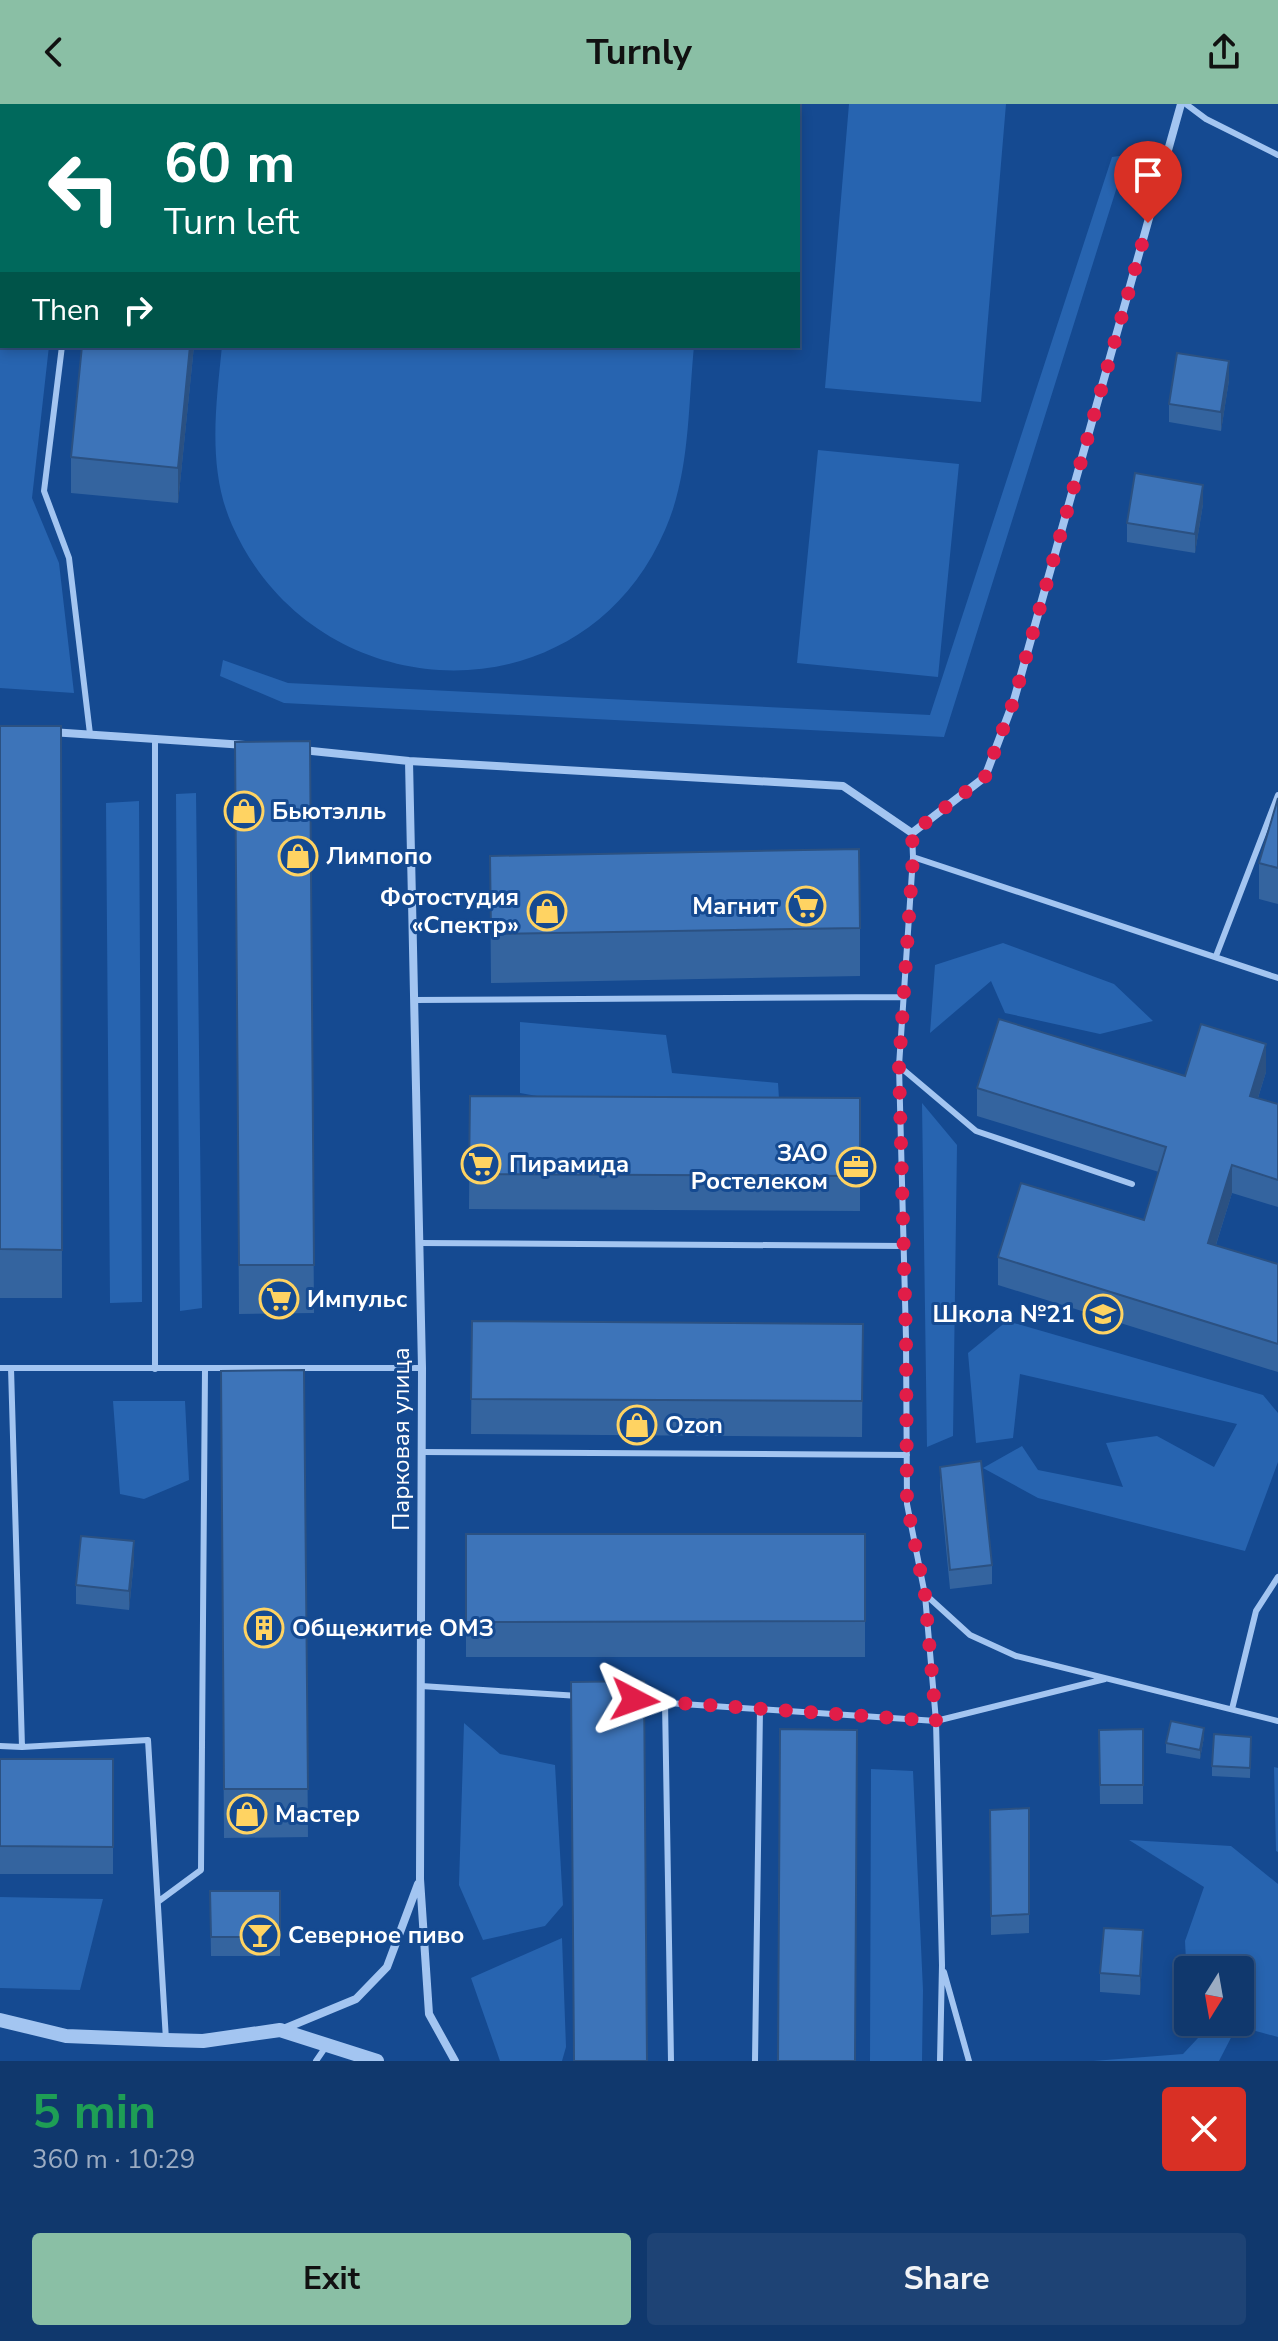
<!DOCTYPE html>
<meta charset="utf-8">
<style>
body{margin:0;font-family:"Nunito Sans",sans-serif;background:#1e4375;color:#f1f3f6;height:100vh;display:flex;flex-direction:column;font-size:30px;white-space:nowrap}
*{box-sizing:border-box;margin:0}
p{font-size:26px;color:#9cacc2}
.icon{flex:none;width:44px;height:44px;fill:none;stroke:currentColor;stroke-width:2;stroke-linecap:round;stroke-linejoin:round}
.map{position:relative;height:1957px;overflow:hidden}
.panel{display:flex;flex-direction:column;background:#10386d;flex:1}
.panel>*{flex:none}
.hud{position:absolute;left:0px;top:0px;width:800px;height:244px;box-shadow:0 4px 12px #0003,0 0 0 2px #305280;background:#00695c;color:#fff;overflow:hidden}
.needle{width:52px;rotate:191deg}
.fabs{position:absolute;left:1174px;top:1852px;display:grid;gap:16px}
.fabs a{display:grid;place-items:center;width:80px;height:80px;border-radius:8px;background:#10386d;box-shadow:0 4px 12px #0003,0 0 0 2px #305280;font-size:40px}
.pin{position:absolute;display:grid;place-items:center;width:68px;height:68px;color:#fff;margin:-82px -34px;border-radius:50% 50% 50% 0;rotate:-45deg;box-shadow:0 0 8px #0007}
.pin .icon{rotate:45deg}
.me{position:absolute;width:88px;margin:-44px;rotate:94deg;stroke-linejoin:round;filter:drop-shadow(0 0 6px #0008)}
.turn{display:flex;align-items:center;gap:28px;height:168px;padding:0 32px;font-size:36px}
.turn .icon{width:104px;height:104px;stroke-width:2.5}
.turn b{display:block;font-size:56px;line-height:68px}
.then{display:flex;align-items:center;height:76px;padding:0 32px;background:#0003;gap:16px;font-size:30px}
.round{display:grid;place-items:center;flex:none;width:84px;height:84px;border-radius:8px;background:#1e4375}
.overview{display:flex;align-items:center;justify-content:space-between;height:136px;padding:0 32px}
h1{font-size:48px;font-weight:700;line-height:60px;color:#1e9e55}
.button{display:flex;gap:16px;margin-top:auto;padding:16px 32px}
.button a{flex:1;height:92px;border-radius:8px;background:#8abfa5;color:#111;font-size:32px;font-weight:700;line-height:92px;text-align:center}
.button a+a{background:#1e4375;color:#f1f3f6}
header{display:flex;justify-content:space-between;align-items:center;height:104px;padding:0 32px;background:#8abfa5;color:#111;font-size:36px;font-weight:700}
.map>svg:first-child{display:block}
</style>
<header><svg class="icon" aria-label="back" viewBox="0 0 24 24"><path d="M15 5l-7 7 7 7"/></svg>Turnly<svg class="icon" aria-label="share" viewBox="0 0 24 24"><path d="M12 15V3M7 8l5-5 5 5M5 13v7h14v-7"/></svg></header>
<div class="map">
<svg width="1278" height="1957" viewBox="0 0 1278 1957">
<rect width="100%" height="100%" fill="#154a91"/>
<path fill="#2764b0" d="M244,0H715L244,2Z
M849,0H1006L981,298L825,284Z
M0,9L2,242H49L32,394L59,459L74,589L0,584Z
M1127,51L944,633L284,599L220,572L223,556L288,579L930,611L1112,53Z
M222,242H694C688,303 690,370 665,426C582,619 315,609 232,421C207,364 216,302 222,242Z
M818,346L959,360L938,573L797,559Z
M196,689L202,1204L180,1207L176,690Z
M139,697L142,1198L110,1199L106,699Z
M1003,839L1114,880L1153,917L1100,930L1005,909L991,877L930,929L935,861Z
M520,918L666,931L672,969L778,979L780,1011L559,996L520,989Z
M922,999L957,1041L953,1332L927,1343Z
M1007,1217L1263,1291L1278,1309V1358L1245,1447L1038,1394L983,1364L1022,1342L1038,1366L1123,1383L1106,1339L1157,1332L1214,1363L1237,1320L1020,1270L1013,1334L976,1339L968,1249Z
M113,1297H185L189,1376L144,1395L120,1390Z
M464,1619L500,1650L555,1661L563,1801L545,1822L483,1836L459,1781Z
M1274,1663L1278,1664V1748L1276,1747Z
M871,1665L913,1667L923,1886L922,1957H870Z
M1129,1736L1231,1742L1278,1780V1933L1237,1922L1219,1957H1093L1183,1950L1213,1918H1240V1866H1188V1896L1185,1837L1204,1783Z
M0,1793L103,1795L80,1886L0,1884Z
M562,1834L566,1943L562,1957H500L471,1874Z"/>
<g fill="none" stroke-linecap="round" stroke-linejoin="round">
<path stroke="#a3c5f1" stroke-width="6" d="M1186,0L1206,15L1278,51
M62,242L44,387L69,454L90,630
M155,634V1265
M912,729L913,753L1278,874
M913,753L899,962L906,1234L907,1400L925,1491L936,1617L942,1861L940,1957
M1216,852L1278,691
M414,896L904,893
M899,962L976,1027L1132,1080
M419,1139L904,1142
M0,1264H422
M11,1264L22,1643L148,1636L166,1936
M422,1348L907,1351
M926,1491L970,1531L1016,1552L1278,1617
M421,1582L579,1592
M638,1597L936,1617L1105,1575
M665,1598L671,1957
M1232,1605L1256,1507L1278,1473
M0,1642L22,1643
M159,1797L201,1766L205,1265
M944,1868L969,1957
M316,1957L327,1941
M755,1957L760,1605"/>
<path stroke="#a3c5f1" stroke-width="8" d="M51,628L245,641
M302,646L409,657L843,682L912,729L985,673L1014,596L1181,0
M409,657L422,1264L420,1775L429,1910L455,1957
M281,1926L356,1895L387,1863L418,1780"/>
<path stroke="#a3c5f1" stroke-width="14" d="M0,1916L66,1932L166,1936L203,1937L280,1926L377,1957"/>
</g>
<path fill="#34649f" d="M194,242L178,399L71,389V353Z
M1229,276L1221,327L1169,318V300Z
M1203,400L1195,449L1127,438V419Z
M0,622H61L62,1194H0Z
M310,637L314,1209L239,1210L235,638Z
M1278,694V800L1259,795V759Z
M490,752L860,824V872L491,879Z
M1266,968L1258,994L1278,1000V1103L1232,1089L1216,1141L1278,1160V1268L998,1181V1153L1144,1116L1159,1068L977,1012V984Z
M470,992L860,994V1107L469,1105Z
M472,1217L863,1220L862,1333L471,1330Z
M304,1266L308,1733L224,1734L221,1267Z
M940,1363L992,1461V1480L950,1485L940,1382Z
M466,1430H865V1553H466Z
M134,1456L129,1506L76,1500V1481Z
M1143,1625V1700H1100L1099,1626Z
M1204,1633L1200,1655L1166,1649V1639Z
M1251,1633L1250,1674L1212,1672V1662Z
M0,1655H113V1770H0Z
M1029,1704V1829L991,1831L990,1706Z
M210,1787H280V1852H211Z
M1143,1845L1140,1891L1100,1888V1869Z"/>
<path fill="#2b5182" d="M190,242H194L178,399V364Z
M1229,257V276L1221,327V308Z
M1203,381V400L1195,449V430Z
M1266,940V968L1250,1019V992Z
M1232,1061V1089L1208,1166V1139Z
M134,1437V1456L129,1506V1487Z
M1204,1624V1633L1200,1655V1646Z
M1143,1826V1845L1140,1891V1872Z"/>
<path fill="#3d74b9" stroke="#2b5182" stroke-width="2" d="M107,0H215V2H107Z
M82,242H190L178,364L71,353Z
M1177,249L1229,257L1221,308L1169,300Z
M1135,369L1203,381L1195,430L1127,419Z
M0,622H61L62,1146L0,1145Z
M310,637L314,1161H239L235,638Z
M1278,694V764L1259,759Z
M859,745L860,824L491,830L490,752Z
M999,915L1185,972L1201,920L1266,940L1250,992L1278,1000V1076L1232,1061L1208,1139L1278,1160V1240L998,1153L1021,1079L1144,1116L1166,1043L977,984Z
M470,992L860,994V1072L469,1070Z
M472,1217L863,1220L862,1297L471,1295Z
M304,1266L308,1685H224L221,1267Z
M981,1357L992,1461L950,1466L940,1363Z
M466,1430H865V1517L466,1518Z
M81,1432L134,1437L129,1487L76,1481Z
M644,1577L647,1957H574L571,1578Z
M1171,1617L1204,1624L1200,1646L1166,1639Z
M780,1625L857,1626L855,1957H778Z
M1143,1625V1681H1100L1099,1626Z
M1214,1630L1251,1633L1250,1664L1212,1662Z
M0,1655H113V1743L0,1742Z
M1029,1704V1810L991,1812L990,1706Z
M210,1787H280V1833H211Z
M1104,1824L1143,1826L1140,1872L1100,1869Z"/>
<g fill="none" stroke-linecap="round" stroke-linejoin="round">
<path stroke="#e11d48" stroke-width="14" stroke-dasharray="0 25.2" d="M635,1596L936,1617L925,1491L907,1400L906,1234L899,962L913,753L912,729L985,673L1014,596L1148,119"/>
</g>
<defs>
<symbol id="shop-ring" viewBox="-11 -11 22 22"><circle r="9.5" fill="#154a91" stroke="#ffd362" stroke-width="1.5"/><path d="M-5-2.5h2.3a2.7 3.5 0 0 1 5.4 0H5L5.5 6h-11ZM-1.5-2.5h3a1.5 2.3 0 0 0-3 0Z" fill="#ffd362"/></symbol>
<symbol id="supermarket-ring" viewBox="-11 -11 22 22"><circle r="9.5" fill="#154a91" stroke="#ffd362" stroke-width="1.5"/><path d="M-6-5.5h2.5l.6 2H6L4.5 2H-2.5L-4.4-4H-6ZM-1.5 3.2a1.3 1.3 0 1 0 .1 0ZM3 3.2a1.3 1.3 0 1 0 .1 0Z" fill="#ffd362"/></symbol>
<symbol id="office-ring" viewBox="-11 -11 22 22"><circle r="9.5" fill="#154a91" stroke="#ffd362" stroke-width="1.5"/><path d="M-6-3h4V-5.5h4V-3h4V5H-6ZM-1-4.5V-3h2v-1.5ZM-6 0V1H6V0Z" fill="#ffd362"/></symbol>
<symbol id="school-ring" viewBox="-11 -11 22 22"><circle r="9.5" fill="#154a91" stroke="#ffd362" stroke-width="1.5"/><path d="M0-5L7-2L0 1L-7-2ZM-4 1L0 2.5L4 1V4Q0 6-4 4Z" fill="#ffd362"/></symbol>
<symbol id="building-ring" viewBox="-11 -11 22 22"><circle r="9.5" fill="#154a91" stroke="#ffd362" stroke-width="1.5"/><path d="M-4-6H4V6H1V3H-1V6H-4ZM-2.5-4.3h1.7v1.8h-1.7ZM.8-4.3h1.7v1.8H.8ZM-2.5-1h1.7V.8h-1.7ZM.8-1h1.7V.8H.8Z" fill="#ffd362"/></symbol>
<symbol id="bar-ring" viewBox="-11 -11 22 22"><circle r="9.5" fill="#154a91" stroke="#ffd362" stroke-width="1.5"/><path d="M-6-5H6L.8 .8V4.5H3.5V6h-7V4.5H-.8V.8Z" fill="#ffd362"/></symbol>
</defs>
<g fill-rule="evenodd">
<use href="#shop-ring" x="222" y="685" width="44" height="44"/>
<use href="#shop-ring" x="276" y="730" width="44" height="44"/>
<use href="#supermarket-ring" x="784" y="780" width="44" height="44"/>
<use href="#shop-ring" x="525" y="785" width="44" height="44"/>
<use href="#supermarket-ring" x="459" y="1038" width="44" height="44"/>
<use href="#office-ring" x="834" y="1041" width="44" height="44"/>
<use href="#supermarket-ring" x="257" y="1173" width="44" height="44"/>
<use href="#school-ring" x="1081" y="1188" width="44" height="44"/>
<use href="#shop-ring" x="615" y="1299" width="44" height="44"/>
<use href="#building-ring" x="242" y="1502" width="44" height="44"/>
<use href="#shop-ring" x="225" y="1688" width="44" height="44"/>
<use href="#bar-ring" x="238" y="1809" width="44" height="44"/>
</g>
<g text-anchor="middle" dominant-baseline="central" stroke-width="6" stroke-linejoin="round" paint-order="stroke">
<g font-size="24" font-weight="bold" fill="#fff" stroke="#154a91" text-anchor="start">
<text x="272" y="707">Бьютэлль</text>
<text x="326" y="752">Лимпопо</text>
<text x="519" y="793" text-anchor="end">Фотостудия<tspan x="519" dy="28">«Спектр»</tspan></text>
<text x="778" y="802" text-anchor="end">Магнит</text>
<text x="828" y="1049" text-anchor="end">ЗАО<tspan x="828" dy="28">Ростелеком</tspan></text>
<text x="509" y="1060">Пирамида</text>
<text x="307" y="1195">Импульс</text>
<text x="1075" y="1210" text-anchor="end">Школа №21</text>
<text x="665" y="1321">Ozon</text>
<text x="292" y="1524">Общежитие ОМЗ</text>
<text x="275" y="1710">Мастер</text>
<text x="288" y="1831">Северное пиво</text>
</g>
<g font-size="24" fill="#fff" stroke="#154a91">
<text transform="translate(401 1335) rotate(-90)">Парковая улица</text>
</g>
</g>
</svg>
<div class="fabs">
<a><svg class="needle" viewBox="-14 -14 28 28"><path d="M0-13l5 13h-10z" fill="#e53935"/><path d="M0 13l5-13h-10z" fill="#9cacc2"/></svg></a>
</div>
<div class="pin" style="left:1148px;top:119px;background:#d93025"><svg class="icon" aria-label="arrive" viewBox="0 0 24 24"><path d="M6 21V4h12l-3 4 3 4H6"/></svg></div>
<svg class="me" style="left:635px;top:1596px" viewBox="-20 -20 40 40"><path d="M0-17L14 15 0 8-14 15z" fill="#e11d48" stroke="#fff" stroke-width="4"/></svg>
<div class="hud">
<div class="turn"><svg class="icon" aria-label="left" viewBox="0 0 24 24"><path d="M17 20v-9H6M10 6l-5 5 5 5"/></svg><div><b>60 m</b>Turn left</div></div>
<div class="then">Then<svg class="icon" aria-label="right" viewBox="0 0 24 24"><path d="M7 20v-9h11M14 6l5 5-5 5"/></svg></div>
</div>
</div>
<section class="panel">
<div class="overview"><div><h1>5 min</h1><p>360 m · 10:29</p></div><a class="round" style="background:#d93025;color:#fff"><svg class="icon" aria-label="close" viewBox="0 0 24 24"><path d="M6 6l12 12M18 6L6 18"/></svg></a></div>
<div class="button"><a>Exit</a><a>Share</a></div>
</section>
